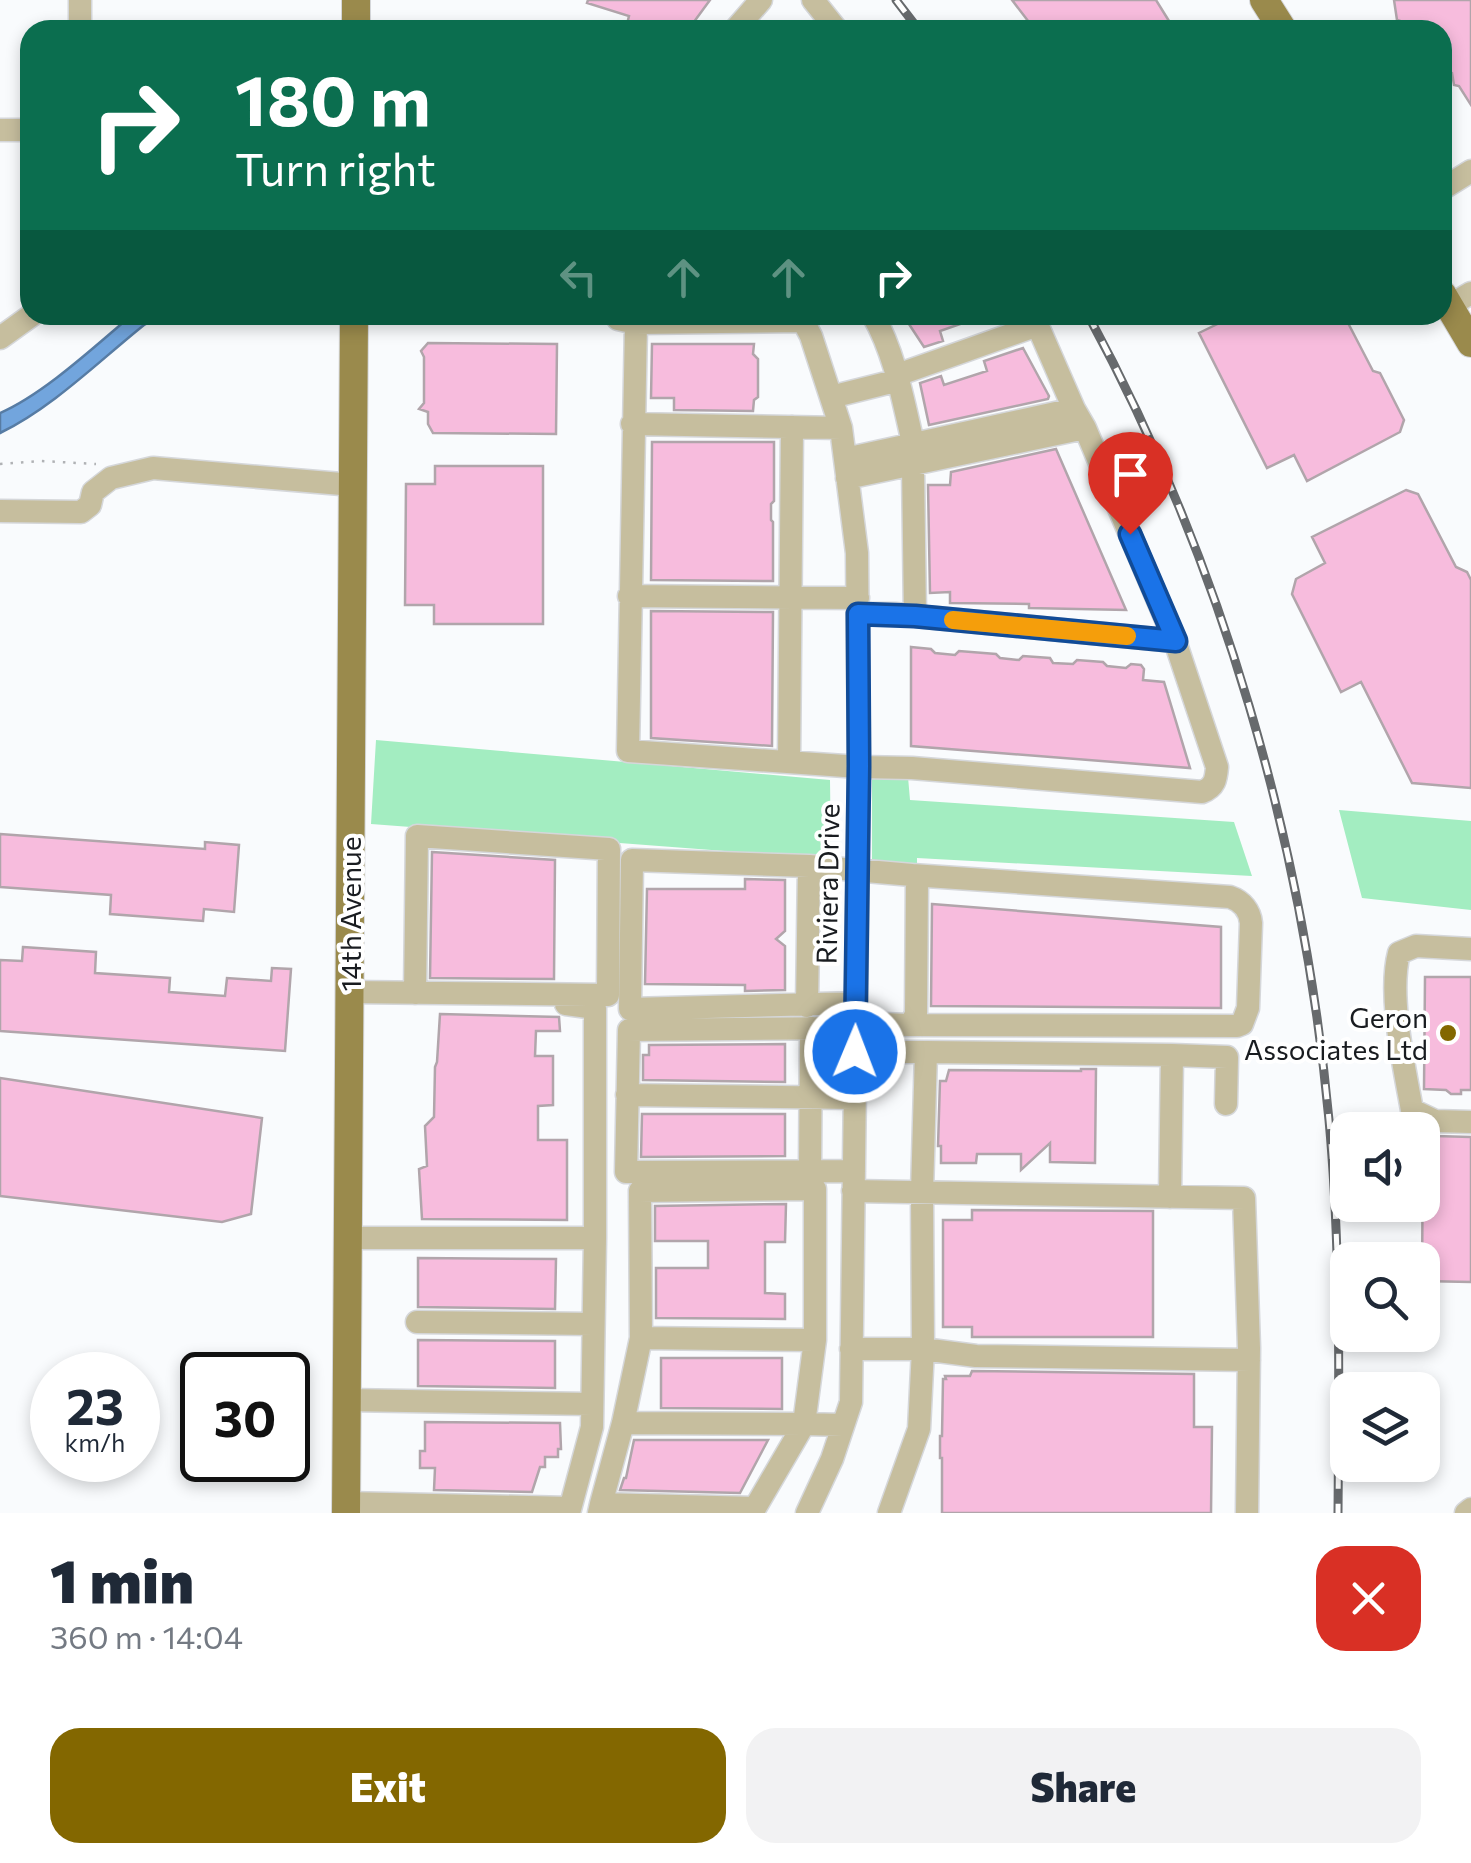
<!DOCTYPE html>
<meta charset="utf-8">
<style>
body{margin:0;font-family:Commissioner,sans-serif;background:#f2f2f3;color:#1f2937;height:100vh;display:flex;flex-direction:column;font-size:38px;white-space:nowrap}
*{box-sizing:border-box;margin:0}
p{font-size:32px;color:#747a83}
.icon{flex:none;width:55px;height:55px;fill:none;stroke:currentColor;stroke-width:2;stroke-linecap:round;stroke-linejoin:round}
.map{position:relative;height:1513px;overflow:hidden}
.sheet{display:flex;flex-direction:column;background:#fff;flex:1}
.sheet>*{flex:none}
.banner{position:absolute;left:20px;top:20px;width:1432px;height:305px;border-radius:30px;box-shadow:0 5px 15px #0003;background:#0b6e4f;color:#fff;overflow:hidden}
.controls{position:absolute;left:1330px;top:1112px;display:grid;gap:20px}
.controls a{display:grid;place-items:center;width:110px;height:110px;border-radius:20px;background:#fff;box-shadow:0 5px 15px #0003;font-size:50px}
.speed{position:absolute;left:30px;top:1352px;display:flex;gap:20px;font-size:50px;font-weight:700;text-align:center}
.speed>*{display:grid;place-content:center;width:130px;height:130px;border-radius:50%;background:#fff;box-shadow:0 5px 15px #0003;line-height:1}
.speed small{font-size:25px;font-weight:400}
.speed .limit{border:5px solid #111;border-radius:15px;background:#fff;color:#111}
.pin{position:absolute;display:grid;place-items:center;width:85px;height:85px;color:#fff;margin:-102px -42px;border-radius:50% 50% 50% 0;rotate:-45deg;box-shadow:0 0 10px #0007}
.pin .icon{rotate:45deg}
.me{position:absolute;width:110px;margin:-55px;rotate:1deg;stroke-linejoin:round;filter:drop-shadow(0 0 8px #0008)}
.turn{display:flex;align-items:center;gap:35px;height:210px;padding:0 50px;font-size:45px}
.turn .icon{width:130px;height:130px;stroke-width:2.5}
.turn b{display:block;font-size:70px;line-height:85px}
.lanes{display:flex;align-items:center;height:95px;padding:0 50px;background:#0003;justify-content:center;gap:50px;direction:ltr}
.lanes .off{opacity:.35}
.round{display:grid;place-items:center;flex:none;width:105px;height:105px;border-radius:30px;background:#f2f2f3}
.summary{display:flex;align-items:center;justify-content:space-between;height:170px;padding:0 50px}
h1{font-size:60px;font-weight:800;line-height:75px}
.action{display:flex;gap:20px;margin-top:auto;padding:20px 50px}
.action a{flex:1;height:115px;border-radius:30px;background:#836700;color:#fff;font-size:40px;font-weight:800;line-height:115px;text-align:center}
.action a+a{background:#f2f2f3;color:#1f2937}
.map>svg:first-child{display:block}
</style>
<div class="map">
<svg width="1471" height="1513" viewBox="0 0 1471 1513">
<rect width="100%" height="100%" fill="#f9fbfd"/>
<path fill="#a3edc1" d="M376,740L830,780L831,859L371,824Z
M872,776L908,777L910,800L1234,822L1252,876L917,858V872L872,868Z
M1339,810L1471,821V910L1362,898Z"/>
<path fill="#72a5dd" stroke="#577ca4" stroke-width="2.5" d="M132,315H164L144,325C99,361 52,408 0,433V413C44,394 95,346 132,315Z"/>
<path fill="#f7bcdd" stroke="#b1a5ab" stroke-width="2.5" d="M588,0H710L688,30H643L630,22L628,20L629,16L587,3Z
M1012,0H1156L1169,21L1166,30H1035Z
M1394,0H1471V105L1459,86L1454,85L1452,73L1442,71V30H1409L1404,22L1397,20Z
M903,315H980V317L940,331L943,341L924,347Z
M1236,315H1337L1339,320L1348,323L1373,371L1380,373L1404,420L1400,432L1307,481L1294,455L1267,468L1199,333Z
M428,343L557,344L556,434L433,433L428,424V412L419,409L424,403V357L421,351Z
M652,344H754L753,354L758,359V397L754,400L753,411L674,410V398H651Z
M1023,348L1049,396L1048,399L929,425L920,383L941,376L944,385L987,371L984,361Z
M652,442H774V501L771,504V520L773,522V581L651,580Z
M1056,449L1126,610L1029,608V604L950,603V592L930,593L928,485H950L951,472Z
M435,466H543V624H434V605H405L406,484H435Z
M1406,490L1418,494L1456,567L1467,572L1471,580V788L1412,783L1361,682L1341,692L1292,594L1296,579L1325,563L1312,537Z
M651,611L773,612L772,746L651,738Z
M911,647L931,649L935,653L955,655L959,651L996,654L1000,658L1019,660L1023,656L1050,658L1053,663L1073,664L1077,660L1103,662L1107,666L1126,668L1131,664L1141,665L1144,669L1143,680L1164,682L1190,768L911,746Z
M0,834L205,849V842L239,845L234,912L204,909L203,921L110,914L111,895L0,887Z
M432,852L555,860L554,979L430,978Z
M745,879L785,880V931L776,939L785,946V990L745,991V985L645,984L647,889H745Z
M932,904L1221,927V1008L931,1006Z
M23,947L96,952L95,973L170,978L169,992L225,996L227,978L271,981L272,968L291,969L285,1051L0,1031V960L22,961Z
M1425,977H1471V1090H1461V1094H1451L1446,1090L1424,1089Z
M440,1014L559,1017L560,1031H536L535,1056H553V1105L538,1106V1140H567V1220L422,1219L419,1169L427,1166L425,1126L434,1117L435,1067L437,1062Z
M785,1044V1082L643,1080V1055H649V1045Z
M1081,1069H1096L1095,1163L1050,1162V1143L1021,1170V1154H977L976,1163H941V1146H938L940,1081H946L949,1070L1081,1071Z
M0,1078L262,1118L251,1214L222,1222L0,1196Z
M642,1114H785V1156L641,1157Z
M1423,1132L1435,1136L1471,1137V1282L1422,1281Z
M786,1204L785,1242H765V1293L785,1294V1319L656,1318V1268H708V1241H655V1206Z
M972,1210L1153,1211V1337H972V1327H943V1220H972Z
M418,1258L556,1259L555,1309L418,1307Z
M418,1340L555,1341V1388L418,1386Z
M661,1358H782V1409L661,1408Z
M972,1371L1194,1374V1427H1212L1211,1513H942V1458H940V1436H942L943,1379H946L945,1376H970Z
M425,1422L560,1423L561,1449H558V1457H545V1467H540L532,1492L434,1490L435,1468H420V1451H425Z
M634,1440H768L740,1493L620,1490L624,1478H626Z"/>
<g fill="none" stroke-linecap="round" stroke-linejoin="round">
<defs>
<path id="minor" d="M813,0L837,30
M80,30V0
M735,30L761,0
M0,130H30
M1442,189L1471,171
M1449,306L1471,293
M616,315L618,319L636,323L804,321
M800,315L811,336L841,428L857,553L859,767L851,1402L832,1459L807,1513
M873,315C895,354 903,400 913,443
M1033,315L1074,409
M636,323L628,751L859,767L912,768L1202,792C1215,787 1216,779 1217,767L1175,641L895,614H858
M0,338L32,315
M897,375L1038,325
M831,397L899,380
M632,424L841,428
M845,459L1074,409L1085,428
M913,466L915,616
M847,478L1085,428L1175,641
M0,511L81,512L90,505L93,492L111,478L153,468L353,485
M629,596L858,598
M789,762L792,427
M1471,949L1416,946L1399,953C1388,995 1404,1066 1412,1110L1435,1121L1471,1122
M349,992L608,995L609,849L417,836L415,993
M566,1004L595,1008V1238L592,1427L569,1513
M807,1006L809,866
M856,1023L909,1025L913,1021L916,1013L917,880L912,875L809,866L632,860L630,1009L856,1003
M909,1025L1237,1026L1242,1024L1248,1008L1251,923C1250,911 1242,901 1230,897L912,875
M855,1052H926
M1172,1055L1227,1057L1226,1104
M627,1095L854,1098
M810,1171L811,1028
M854,1171L626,1172L629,1030L856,1028
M853,1191L1244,1198L1249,1348L1247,1513
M348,1238H595
M417,1322L593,1324
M641,1338L815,1340
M851,1349H923L976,1356L1249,1360
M347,1400L591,1404
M346,1503L570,1508
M601,1504L623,1423L641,1338L640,1191L815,1189V1340L804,1424L623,1423
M755,1508L804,1424L843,1425
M599,1513L601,1504L755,1508L753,1513
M889,1513L919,1429L923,1349L922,1192L926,1052L1172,1055L1170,1197
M1466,1513L1471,1509"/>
<path id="major" d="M356,0V30
M1264,0L1283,30
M1442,294L1471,343
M346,1513L354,315"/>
</defs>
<use href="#minor" stroke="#d5d7da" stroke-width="25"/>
<use href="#major" stroke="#d5d7da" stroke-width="30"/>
<path stroke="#b0b2b5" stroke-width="2.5" stroke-dasharray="2.5 8" stroke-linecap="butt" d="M0,464L41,461L96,464"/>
<use href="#minor" stroke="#c6be9e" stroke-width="22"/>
<use href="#major" stroke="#9a8a4c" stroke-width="28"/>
<defs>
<path id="rail" d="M896,0L919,30
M1088,315C1222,562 1303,841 1329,1120C1341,1251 1339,1382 1338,1513"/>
</defs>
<use href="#rail" stroke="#676a6d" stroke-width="9"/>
<use href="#rail" stroke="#fff" stroke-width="5" stroke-dasharray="15" stroke-linecap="butt"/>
</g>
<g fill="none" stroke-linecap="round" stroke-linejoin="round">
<defs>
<path id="route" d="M855,1052L859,766L858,614L915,616L1176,641L1130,534"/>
</defs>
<use href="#route" stroke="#114b97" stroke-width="25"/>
<use href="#route" stroke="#1a73e8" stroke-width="18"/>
<path stroke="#f59e0b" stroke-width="18" d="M953,620L1127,636"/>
</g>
<circle fill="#836700" stroke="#fff" stroke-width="4" cx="1448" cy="1033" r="10"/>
<g text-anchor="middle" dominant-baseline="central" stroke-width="8" stroke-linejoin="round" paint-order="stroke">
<g font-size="28" fill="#191c20" stroke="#fff">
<text transform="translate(827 884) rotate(-89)">Riviera Drive</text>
<text transform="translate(350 914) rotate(-90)">14th Avenue</text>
</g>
<g font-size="28" fill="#191c20" stroke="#fff" text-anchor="end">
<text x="1428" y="1017">Geron<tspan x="1428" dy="32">Associates Ltd</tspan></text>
</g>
</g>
</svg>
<div class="controls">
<a><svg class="icon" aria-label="sound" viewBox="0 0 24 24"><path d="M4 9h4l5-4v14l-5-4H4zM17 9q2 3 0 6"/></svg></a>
<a><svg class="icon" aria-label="search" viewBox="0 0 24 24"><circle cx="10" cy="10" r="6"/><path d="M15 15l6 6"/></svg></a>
<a><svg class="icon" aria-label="layers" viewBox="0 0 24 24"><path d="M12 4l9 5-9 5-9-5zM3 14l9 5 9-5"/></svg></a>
</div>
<div class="speed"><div>23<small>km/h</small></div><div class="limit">30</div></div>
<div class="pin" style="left:1130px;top:534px;background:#d93025"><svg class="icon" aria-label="arrive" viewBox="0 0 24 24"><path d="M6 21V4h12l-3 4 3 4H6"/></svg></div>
<svg class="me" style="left:855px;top:1052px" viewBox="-20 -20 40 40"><circle r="17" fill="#1a73e8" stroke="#fff" stroke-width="3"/><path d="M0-11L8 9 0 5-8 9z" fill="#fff"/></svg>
<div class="banner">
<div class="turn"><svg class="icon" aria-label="right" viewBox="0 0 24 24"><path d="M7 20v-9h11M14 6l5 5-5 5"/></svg><div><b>180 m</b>Turn right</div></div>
<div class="lanes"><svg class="icon off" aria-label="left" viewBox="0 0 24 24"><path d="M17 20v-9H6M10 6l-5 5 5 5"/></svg><svg class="icon off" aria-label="ahead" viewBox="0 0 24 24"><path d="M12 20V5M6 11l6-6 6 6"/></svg><svg class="icon off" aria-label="ahead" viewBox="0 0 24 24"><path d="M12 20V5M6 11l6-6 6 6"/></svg><svg class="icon" aria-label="right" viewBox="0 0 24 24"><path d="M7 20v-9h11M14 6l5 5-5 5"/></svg></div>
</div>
</div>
<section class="sheet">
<div class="summary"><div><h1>1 min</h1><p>360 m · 14:04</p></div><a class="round" style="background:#d93025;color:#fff"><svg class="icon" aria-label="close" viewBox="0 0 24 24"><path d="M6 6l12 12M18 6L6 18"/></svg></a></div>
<div class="action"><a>Exit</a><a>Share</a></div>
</section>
